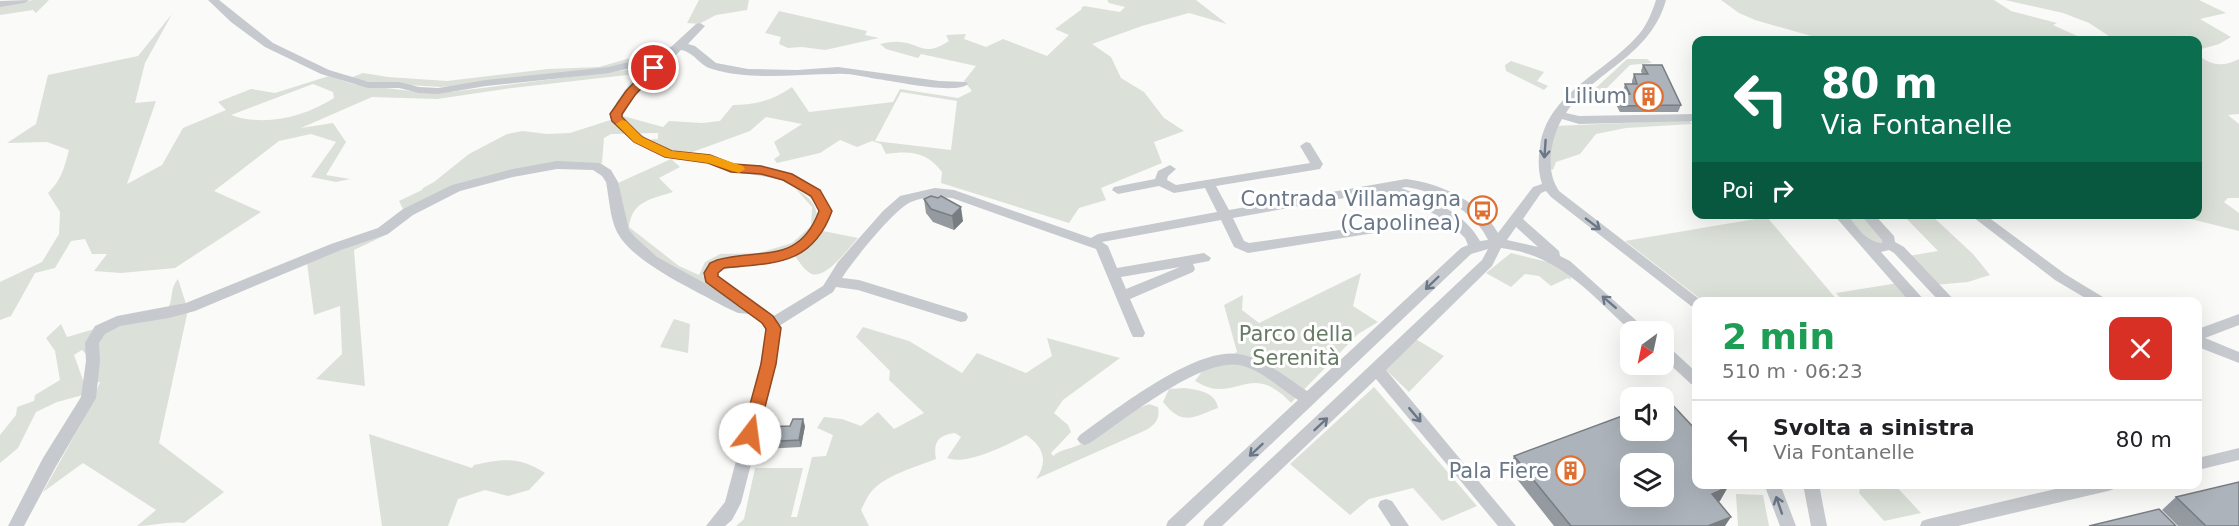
<!DOCTYPE html>
<html lang="it">
<meta charset="utf-8">
<style>
body{margin:0;font-family:"DejaVu Sans",sans-serif;background:#f6f6f6;color:#202124;height:100vh;display:flex;flex-direction:column;font-size:22px;white-space:nowrap}
*{box-sizing:border-box;margin:0}
p{font-size:20px;color:#757577}
.icon{flex:none;width:33px;height:33px;fill:none;stroke:currentColor;stroke-width:2;stroke-linecap:round;stroke-linejoin:round}
.map{position:relative;flex:1;overflow:hidden}
.panel{position:absolute;left:1692px;top:297px;width:510px;height:192px;display:flex;flex-direction:column;background:#fff;border-radius:12px;box-shadow:0 6px 24px #0002}
.panel>*{flex:none}
.guide{position:absolute;left:1692px;top:36px;width:510px;height:183px;border-radius:12px;box-shadow:0 6px 24px #0002;background:#0b6e4f;color:#fff;overflow:hidden}
.needle{width:39px;rotate:213deg}
.fabs{position:absolute;left:1620px;top:321px;display:grid;gap:12px}
.fabs a{display:grid;place-items:center;width:54px;height:54px;border-radius:12px;background:#fff;box-shadow:0 6px 24px #0002;font-size:30px}
.pin{position:absolute;display:grid;place-items:center;width:51px;height:51px;color:#fff;margin:-26px;border:3px solid #fff;border-radius:50%;box-shadow:0 2px 6px #0007}
.me{position:absolute;width:66px;margin:-33px;rotate:15deg;stroke-linejoin:round;filter:drop-shadow(0 0 4px #0008)}
.turn{display:flex;align-items:center;gap:21px;height:126px;padding:0 30px;font-size:27px}
.turn .icon{width:78px;height:78px;stroke-width:2.5}
.turn b{display:block;font-size:42px;line-height:51px}
.then{display:flex;align-items:center;height:57px;padding:0 30px;background:#0003;gap:12px;font-size:22px}
.round{display:grid;place-items:center;flex:none;width:63px;height:63px;border-radius:12px;background:#f6f6f6}
.head{display:flex;align-items:center;justify-content:space-between;height:102px;padding:0 30px}
h1{font-size:36px;font-weight:800;line-height:45px;color:#1e9e55}
ul{padding:0;list-style:none}
li{display:flex;align-items:center;gap:18px;height:78px;padding:0 30px;border-top:2px solid #e0e0e0}
li div{flex:1}
li b{display:block;font-size:22px}
li em{font-style:normal}
.map>svg:first-child{display:block}
</style>
<div class="map">
<svg width="2239" height="526" viewBox="0 0 2239 526">
<rect width="100%" height="100%" fill="#fafaf8"/>
<path fill="#dbe1d9" fill-rule="evenodd" d="M34,0H49L36,13L33,10L0,15V5Z
M699,0H749L747,10L716,15L699,24L687,23Z
M1107,0H1196L1227,24L1189,13L1142,26L1092,44L1111,57L1121,78L1144,92L1164,118L1184,131L1154,142L1162,163L1101,188L1106,200L1079,208L1069,223L941,183L942,172C926,151 910,151 886,154L881,144L872,141L857,147L840,140L820,153L777,163L774,159L780,155L774,142L802,124L766,117L750,131L687,154L674,153L645,140L658,139V133L611,134L604,138L602,163H552L464,182L403,209L399,201L422,190L423,188L434,182L469,154L507,134L523,131L547,134L570,133L623,116L663,127L669,121L702,123L720,121L733,105C756,105 774,100 792,87L809,112L893,102L900,89L958,98L972,91L964,81L976,66L921,54L918,58L886,49L880,44C886,43 893,41 899,42C921,43 923,58 949,41L946,35L966,34L964,39L986,47L1003,39L1047,56L1069,35L1055,29L1082,9L1081,8L1084,6L1120,12L1125,7L1109,3ZM901,92L957,101L951,150L875,141Z
M1721,0H1994L2011,11L2057,23L2053,25L2086,40H1825L1755,20L1739,13Z
M2005,0H2199L2226,13L2200,19L2231,37L2219,44L2198,50V40H2115L2089,23L2063,13Z
M779,11L867,31L865,35L879,38L825,50L802,47L788,48L779,44L781,37L765,33Z
M172,14L145,63L135,103L156,101L127,184L162,165L183,128L226,110L218,102L251,89L275,93L329,76L353,84L419,92H450L626,70L656,61L657,64L620,103H616L636,74L512,88L437,99L372,97L301,128L333,123L346,142L326,175L350,179L336,182L311,177L336,142L311,134L279,141L214,191L261,212L175,268L121,273L94,271L107,254H92L85,239L71,241L55,268L35,273L11,316L0,320V282L42,262L59,234L60,212L48,193C62,179 64,168 69,150L47,142L7,143L36,124L48,75L138,56ZM313,84L333,92L334,98C304,117 265,127 231,115Z
M655,51L658,52L626,65L598,70L441,87L375,83L350,78L363,73L388,77L447,81L548,69L599,67Z
M2198,55C2212,66 2223,67 2239,59V114L2228,115L2239,124V198H2228L2224,202L2239,213V231L2175,215L2198,214Z
M1627,59H1647L1652,63L1630,65L1600,95L1584,99Z
M1511,61L1544,72L1537,81L1548,86L1544,90L1506,71L1505,65Z
M1689,120L1692,124L1626,128L1596,134L1580,154L1556,162L1553,170L1547,168L1555,126Z
M671,159L680,167L659,178L673,192C651,199 632,201 629,227L679,266L699,275L705,262L720,254L759,253L792,243L811,226L812,207L795,188C818,202 826,219 804,239C799,243 795,248 789,250C764,260 734,263 707,270L703,275L706,280L736,301L652,257L624,227L618,183Z
M1842,215H1863L1883,236V244H1874Z
M1903,215H1931L1973,254L1990,275L1968,282L1935,285L1908,256L1938,251Z
M1767,217L1838,301H1703L1625,241Z
M823,231L858,238C849,248 824,282 810,273C803,269 799,261 794,255C807,249 816,244 823,231Z
M388,234L354,250L365,386L316,379L342,354L340,306L314,315L307,263L379,235Z
M1511,253L1552,263L1571,277L1570,280L1568,278L1551,286L1539,276L1525,274L1511,287L1486,273Z
M1361,273L1353,306L1378,322L1358,334L1291,403C1249,358 1236,407 1195,381L1203,370L1237,352L1224,305L1243,295L1242,310L1259,323Z
M178,279L188,310L159,443L224,492L184,523C167,521 154,526 137,526L156,510L83,463L43,492L89,409L100,382H92L87,355L82,350L74,355L83,380V395L57,402L36,412L18,448L0,463V435L16,415L17,407L34,401L35,395L60,380L55,351L46,338L61,324L67,337L168,308C174,298 169,290 178,279Z
M1898,283L1915,301H1843L1836,293Z
M674,319L690,324L688,353L660,347Z
M863,327L909,341L962,373L977,353L1026,373L1052,356L1047,338L1120,358L1063,400L1054,413L1068,425L1071,432L1051,453L1053,456C1061,449 1070,449 1079,445C1104,433 1123,413 1149,404L1158,407C1160,419 1156,424 1146,430L1036,479C1049,461 1043,446 1026,435C1009,444 966,466 947,458L961,437L955,433C938,435 933,442 936,459C916,467 885,475 871,492C867,497 864,504 861,510L869,526H736L744,519L755,468H803L791,517H797L812,457L826,456L833,435L817,428L824,417L842,419L861,426L878,412L894,429L924,413L889,380L890,371L856,337Z
M1414,338L1444,356L1409,392L1384,368Z
M1374,387L1477,506L1442,521L1413,488L1369,499L1350,515L1290,464Z
M1185,388C1198,390 1216,392 1218,408C1193,417 1183,427 1163,402L1169,389Z
M369,434L472,468L474,465C503,459 519,456 545,473L529,490L508,496L485,490L458,499L448,526H382Z
M1856,485H1895L1921,513L1884,521L1859,493L1860,489Z
M1736,494L1763,495L1769,526H1738Z"/>
<g fill="none" stroke-linecap="round" stroke-linejoin="round">
<path fill="#c6c9cd" fill-rule="evenodd" d="M29,0L24,3L0,7V1Z
M208,0H219L273,43L329,70L369,82H399L419,87L438,88L486,80L609,67L636,60L671,47L696,24L700,23L705,26L688,44L695,46L716,63L748,69L797,70L838,67L939,81L966,82L968,84C955,95 895,81 877,79C864,77 850,73 836,74C795,74 752,81 712,69C700,66 694,52 681,50L632,99L622,117C636,131 652,145 671,151C682,154 693,153 703,154C716,156 726,163 739,165C780,172 809,170 832,211C811,265 775,263 724,269L718,272V276L772,317L823,286L838,262L883,211L900,196L935,188L954,190L1091,238L1098,234L1217,212L1205,188L1174,193L1159,186L1118,194L1112,190L1114,187L1155,179L1158,171L1170,165L1176,169L1168,176L1167,180L1176,185L1310,163L1300,146L1306,142L1310,143L1323,164L1320,169L1216,186L1229,210L1406,179C1440,183 1481,202 1498,233L1533,187L1542,184C1538,171 1538,160 1540,147C1547,92 1608,72 1640,33C1648,23 1652,12 1656,0H1666C1650,57 1596,69 1566,113L1579,116L1696,114V121L1579,124L1562,119C1550,141 1545,170 1559,191L1703,302H1696V307L1691,306L1551,197L1546,191L1541,193L1523,219L1559,251L1560,256L1570,261L1649,332H1632C1590,294 1560,255 1501,248L1492,266L1386,370L1516,526H1498L1376,379L1222,526H1203L1205,521L1482,260L1488,249L1471,254L1185,526H1166L1168,521L1298,400C1280,388 1260,369 1239,365C1200,358 1123,421 1090,443L1085,445L1080,443L1077,439L1080,435C1115,410 1195,347 1238,354C1264,358 1286,377 1307,391L1461,248L1468,245L1465,238L1452,225L1431,224L1248,253L1234,247L1221,220L1102,242L1108,246L1117,268L1204,253L1211,258L1209,261L1193,264L1195,269L1193,272L1130,299L1145,333L1143,337H1133L1131,333L1096,249L952,198C938,197 924,196 911,202C895,208 852,262 842,278L859,280L966,313L968,317L966,321L961,322L858,290L836,287L833,292L779,326L780,337L772,382L741,503L732,520L725,526H706L725,502L757,382L765,337V326L749,314L738,313L725,307C695,290 633,263 617,232C610,219 609,197 606,182L602,176L593,170L557,169L513,177L460,191L413,215L388,234L341,250L195,311L169,318L120,326L105,334L99,343L100,361L96,398L55,468L24,526H8L43,458L81,397L86,361L85,343L95,326L117,316L186,303L331,244L378,228L403,209L452,185L513,169L557,161L600,163L611,170L618,182L629,230L636,238L657,257L717,290L704,278C704,271 707,266 713,263C735,250 770,261 795,244C808,236 814,225 820,211C802,179 772,177 740,173C728,171 719,166 709,163C698,160 687,161 676,159C651,155 626,138 610,118C618,94 639,76 657,60L644,65L609,73L486,86L438,94L419,93L399,88H368L321,74L265,47L231,22ZM1406,187C1436,191 1475,211 1488,240L1480,241C1465,213 1429,198 1401,188ZM1383,191L1405,199L1438,216L1249,243L1244,241L1233,218ZM1516,227L1538,247L1507,240ZM1180,267L1126,289L1121,277Z
M1833,214H1847C1856,226 1866,242 1882,243V240L1860,214H1874L1894,236L1895,242L1904,247L1956,302H1940L1894,253L1889,250L1881,252L1925,301L1910,302Z
M1969,214H1984L2065,274L2111,302H2092L2055,280Z
M2239,314V325L2205,338L2239,352V363L2198,347V329Z
M1664,346L1669,347L1696,372V386L1691,384L1664,359Z
M2239,448V460L2198,470V458Z
M1764,484H1780L1796,526H1780Z
M1803,484H1819L1827,526H1811Z
M2077,484H2116L2114,489L2108,491L1958,526H1920L1922,521L1928,519Z
M1386,499L1392,501L1409,526H1391L1378,506L1380,501Z"/>
</g>
<path fill="#949aa0" d="M1643,65L1681,105L1678,112H1620L1614,101L1617,94H1624L1623,91L1625,84H1632V81L1634,74H1642L1641,71Z
M924,199L963,221L954,230L933,222L926,213Z
M805,426L801,447L763,449L760,442Z
M1514,456L1696,484L1720,501L1718,502L1725,526H1554L1509,469Z
M2176,497L2239,526H2178L2162,510Z"/>
<path fill="#787d82" d="M961,207L963,221L954,230L952,216Z
M803,419L805,426L801,447L799,440Z
M1728,487L1720,501L1704,507L1712,494Z
M1731,517L1725,526H1708Z"/>
<path fill="#acb3ba" stroke="#787d82" stroke-width="1.5" fill-rule="evenodd" d="M1643,65H1662L1681,105L1622,106L1617,94H1630L1625,84H1637L1634,74H1648Z
M931,196L938,198L941,196L961,207L952,216L931,209L924,199Z
M1667,399L1696,430V484H1726L1728,487L1712,494L1731,517L1708,526H1571L1514,456L1630,413V430H1664V400ZM1630,464H1664V496H1630Z
M793,419H803L799,440L760,442L763,427L790,426Z
M2239,482V526H2206L2176,497Z
M2159,509L2176,526H2089Z"/>
<defs><path id="oneway-shaft" d="M-6 0H5M1.5-3L5.5 0L1.5 3" fill="none" stroke-width="1.6" stroke-linecap="round" stroke-linejoin="round" transform="scale(1.5)"/></defs>
<g stroke="#697788">
<use href="#oneway-shaft" transform="translate(1545 149) rotate(94)"/>
<use href="#oneway-shaft" transform="translate(1593 224) rotate(37)"/>
<use href="#oneway-shaft" transform="translate(1432 283) rotate(136)"/>
<use href="#oneway-shaft" transform="translate(1609 302) rotate(-139)"/>
<use href="#oneway-shaft" transform="translate(1415 415) rotate(50)"/>
<use href="#oneway-shaft" transform="translate(1321 424) rotate(-43)"/>
<use href="#oneway-shaft" transform="translate(1256 450) rotate(137)"/>
<use href="#oneway-shaft" transform="translate(1779 505) rotate(-109)"/>
</g>
<path fill="#e07031" stroke="#924920" stroke-width="1.5" d="M654,65L660,68L635,95L622,114V117L642,137L672,151L710,155L733,164L761,166L792,174L820,190L832,211C812,266 774,263 724,268L718,273V276L773,316L781,328L776,364L758,434L756,438L750,440L745,438L742,434L761,364L766,329L762,323L706,282L704,273L710,263L717,260C761,248 799,265 819,211L811,196L783,180L761,174L731,172L708,163L665,157L634,142L612,121L610,114L626,91L650,66Z"/>
<path fill="#f59e0b" d="M622,120L626,121L642,137L672,151L710,155L743,166L745,169L739,173L708,163L665,157L634,142L616,124Z"/>
<defs>
<symbol id="building-ring" viewBox="-11 -11 22 22"><circle r="9.5" fill="#fff" stroke="#e07031" stroke-width="1.5"/><path d="M-4-6H4V6H1V3H-1V6H-4ZM-2.5-4.3h1.7v1.8h-1.7ZM.8-4.3h1.7v1.8H.8ZM-2.5-1h1.7V.8h-1.7ZM.8-1h1.7V.8H.8Z" fill="#e07031"/></symbol>
<symbol id="bus-ring" viewBox="-11 -11 22 22"><circle r="9.5" fill="#fff" stroke="#e07031" stroke-width="1.5"/><path d="M-5-6H5V4H4V6H2V4H-2V6H-4V4H-5ZM-3.5-4V0h7V-4ZM-3.5 1.2v1.5H-2V1.2ZM2 1.2v1.5H3.5V1.2Z" fill="#e07031"/></symbol>
</defs>
<g fill-rule="evenodd">
<use href="#building-ring" x="1632" y="80" width="33" height="33"/>
<use href="#bus-ring" x="1466" y="194" width="33" height="33"/>
<use href="#building-ring" x="1554" y="454" width="33" height="33"/>
</g>
<g text-anchor="middle" dominant-baseline="central" stroke-width="6" stroke-linejoin="round" paint-order="stroke">
<g font-size="21" fill="#697788" stroke="#fff" text-anchor="end">
<text x="1627" y="96">Lilium</text>
<text x="1461" y="199">Contrada Villamagna<tspan x="1461" dy="24">(Capolinea)</tspan></text>
<text x="1549" y="471">Pala Fiere</text>
</g>
<g font-size="21" fill="#667a64" stroke="#fff">
<text x="1296" y="334">Parco della<tspan x="1296" dy="24">Serenità</tspan></text>
</g>
</g>
</svg>
<div class="fabs">
<a><svg class="needle" viewBox="-14 -14 28 28"><path d="M0-13l5 13h-10z" fill="#e53935"/><path d="M0 13l5-13h-10z" fill="#757577"/></svg></a>
<a><svg class="icon" aria-label="sound" viewBox="0 0 24 24"><path d="M4 9h4l5-4v14l-5-4H4zM17 9q2 3 0 6"/></svg></a>
<a><svg class="icon" aria-label="layers" viewBox="0 0 24 24"><path d="M12 4l9 5-9 5-9-5zM3 14l9 5 9-5"/></svg></a>
</div>
<div class="pin" style="left:654px;top:68px;background:#d93025"><svg class="icon" aria-label="arrive" viewBox="0 0 24 24"><path d="M6 21V4h12l-3 4 3 4H6"/></svg></div>
<svg class="me" style="left:750px;top:434px" viewBox="-20 -20 40 40"><circle r="19" fill="#fff"/><path d="M0-13L10 11 0 6-10 11z" fill="#e07031"/></svg>
<div class="guide">
<div class="turn"><svg class="icon" aria-label="left" viewBox="0 0 24 24"><path d="M17 20v-9H6M10 6l-5 5 5 5"/></svg><div><b>80 m</b>Via Fontanelle</div></div>
<div class="then">Poi<svg class="icon" aria-label="right" viewBox="0 0 24 24"><path d="M7 20v-9h11M14 6l5 5-5 5"/></svg></div>
</div>
<section class="panel">
<div class="head"><div><h1>2 min</h1><p>510 m · 06:23</p></div><a class="round" style="background:#d93025;color:#fff"><svg class="icon" aria-label="close" viewBox="0 0 24 24"><path d="M6 6l12 12M18 6L6 18"/></svg></a></div>
<ul>
<li><svg class="icon" aria-label="left" viewBox="0 0 24 24"><path d="M17 20v-9H6M10 6l-5 5 5 5"/></svg><div><b>Svolta a sinistra</b><p>Via Fontanelle</p></div><em>80 m</em></li>
</ul>
</section>
</div>
